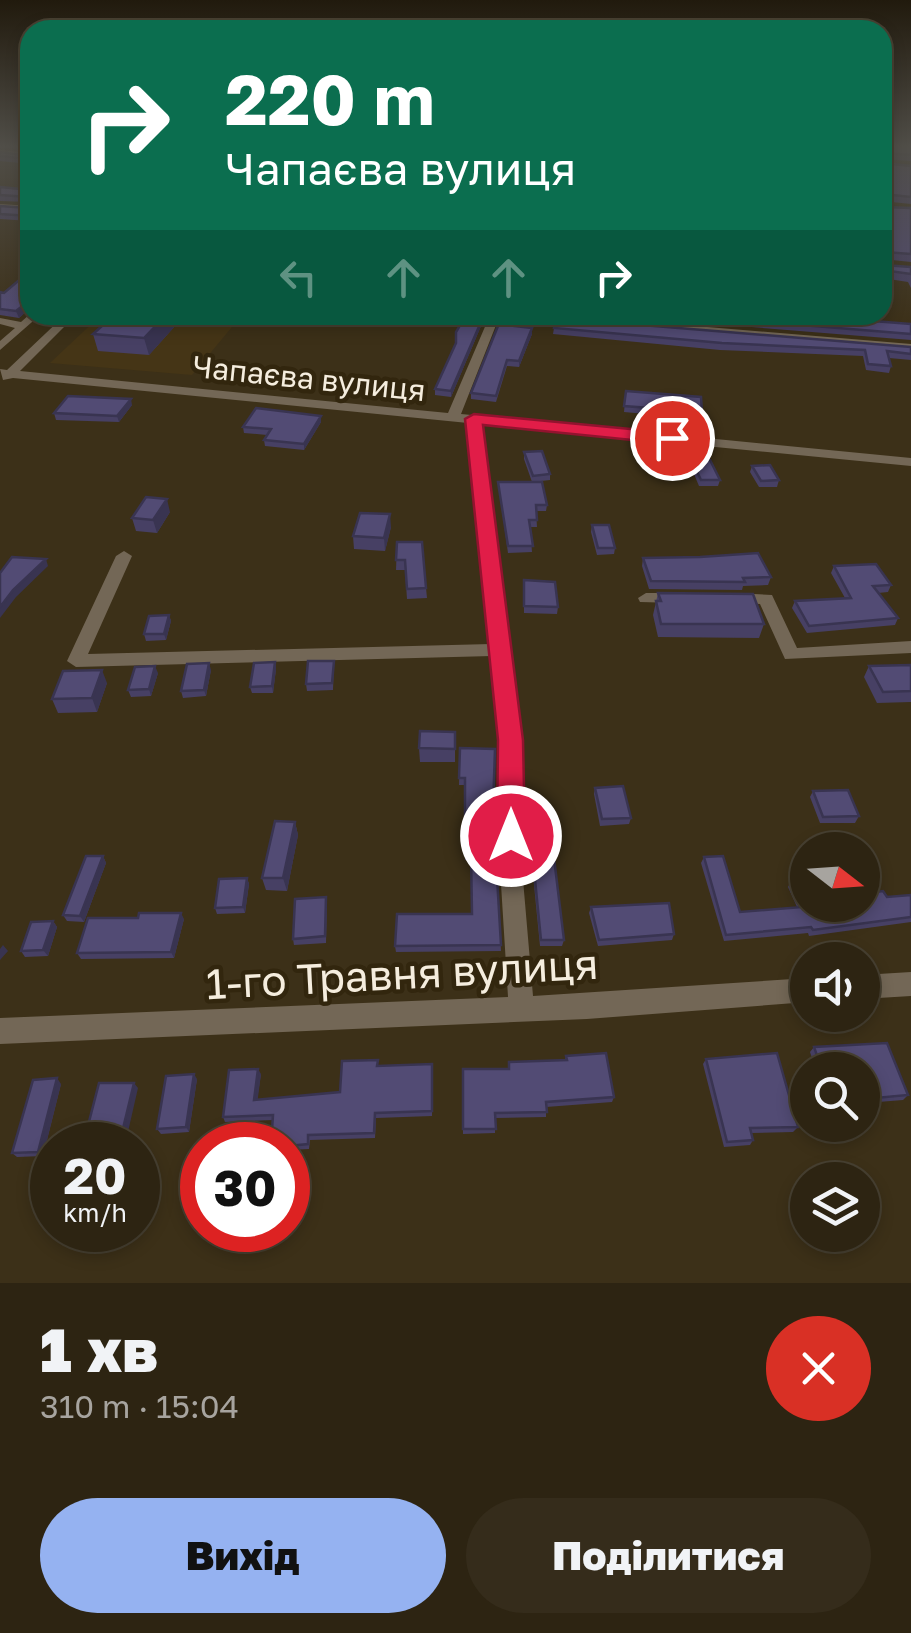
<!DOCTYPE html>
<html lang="uk">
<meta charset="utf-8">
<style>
body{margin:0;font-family:"Golos Text",sans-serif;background:#352c1b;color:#f1f3f6;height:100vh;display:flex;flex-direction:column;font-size:38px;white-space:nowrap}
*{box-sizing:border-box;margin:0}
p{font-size:32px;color:#a7a49f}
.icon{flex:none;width:55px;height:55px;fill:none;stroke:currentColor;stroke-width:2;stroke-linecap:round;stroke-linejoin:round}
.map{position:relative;height:1283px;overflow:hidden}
.panel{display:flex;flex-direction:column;background:#2d2412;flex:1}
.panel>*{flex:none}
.hud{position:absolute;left:20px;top:20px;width:872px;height:305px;border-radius:30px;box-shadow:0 5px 15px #0003,0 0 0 2px #484132;background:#0b6e4f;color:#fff;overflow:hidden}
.needle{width:65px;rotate:107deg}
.buttons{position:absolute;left:790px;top:832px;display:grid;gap:20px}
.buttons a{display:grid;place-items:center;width:90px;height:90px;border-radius:50%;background:#2d2412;box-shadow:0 5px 15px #0003,0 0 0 2px #484132;font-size:50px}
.speed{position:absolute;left:30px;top:1122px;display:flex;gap:20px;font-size:50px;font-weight:700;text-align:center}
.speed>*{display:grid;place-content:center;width:130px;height:130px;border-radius:50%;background:#2d2412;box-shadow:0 5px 15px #0003,0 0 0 2px #484132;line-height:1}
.speed small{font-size:25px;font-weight:400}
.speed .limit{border:15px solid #d22;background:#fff;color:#111}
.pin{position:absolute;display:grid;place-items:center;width:85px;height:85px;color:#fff;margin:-42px;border:5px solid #fff;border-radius:50%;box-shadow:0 2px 10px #0007}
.me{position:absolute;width:110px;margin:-55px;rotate:0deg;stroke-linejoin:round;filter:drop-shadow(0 0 8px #0008)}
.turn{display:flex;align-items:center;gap:35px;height:210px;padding:0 40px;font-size:45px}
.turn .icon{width:130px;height:130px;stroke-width:2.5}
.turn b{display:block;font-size:70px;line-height:85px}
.lanes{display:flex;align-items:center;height:95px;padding:0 40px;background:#0003;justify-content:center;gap:50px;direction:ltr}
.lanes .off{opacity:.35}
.round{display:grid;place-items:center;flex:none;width:105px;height:105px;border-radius:52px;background:#352c1b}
.head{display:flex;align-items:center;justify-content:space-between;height:170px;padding:0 40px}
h1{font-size:60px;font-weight:800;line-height:75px}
.primary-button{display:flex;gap:20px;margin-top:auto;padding:20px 40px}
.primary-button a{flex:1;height:115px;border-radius:60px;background:#95b2f1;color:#111;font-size:40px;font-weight:800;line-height:115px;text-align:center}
.primary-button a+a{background:#352c1b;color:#f1f3f6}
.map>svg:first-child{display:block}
</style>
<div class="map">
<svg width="911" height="1283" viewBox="0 0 911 1283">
<rect width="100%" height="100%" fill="#3c3018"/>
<path fill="#453516" d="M101,315H242L192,375L50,363Z"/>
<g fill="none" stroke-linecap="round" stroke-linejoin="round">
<path fill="#736756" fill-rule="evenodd" d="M0,150L30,153V157L0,154Z
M0,204L30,206V210L0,208Z
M30,314L40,315L0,350V341L15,328L0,324V318L21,322Z
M65,315H76L20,371L448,413L490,315H500L461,414L911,458V466L481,424L521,740L522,868L533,996L808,978V1002L587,1019L0,1044V1018L508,997L500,868L501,740L492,656L76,667L67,661L116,556L124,551L132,556L88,654L491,644L468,423L13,378L3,380L0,369L7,370Z
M521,315H564L911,344V350L526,318Z
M646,593H678L686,598L678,603L640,602L638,598Z
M734,593L772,595L797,648L911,641V653L785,659L760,604L728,602L726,598Z
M911,972V996L862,999V975Z"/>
</g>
<path fill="#474064" d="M0,146H30V152L0,146V148Z
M882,146H911V161L882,159Z
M0,152L28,156L30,152V164L0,161Z
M882,163L911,166V204L882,201Z
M0,187L30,190V202L0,201Z
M30,205V221L0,219V206L28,208Z
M882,205L884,207L911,208V262L882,259Z
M882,263L884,265L911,267V288L908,282L882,278Z
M30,271V308L19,318L0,315V292L4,293Z
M114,315H185L149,355L98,351L93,334Z
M349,315H429L427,321L349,320Z
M484,315V319L451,397L435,395V389Z
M603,315H848V318L873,321L911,324V340Z
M518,323L516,327L532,328V334L519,367L507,366L496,402L471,399V393Z
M554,328L911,347V360L889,358L891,366L889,373L866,370L863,356L720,350L553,334Z
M626,391L702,412L701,419L624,412Z
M132,405L119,422L56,420L54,413Z
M321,416V422L304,450L265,446L264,440L267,435L244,433L243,427Z
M524,452L550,474V480L532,482L524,459Z
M692,461L720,480L718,486H699L691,467Z
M752,466L779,480L777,487H759L750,472Z
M498,482L547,505L546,511H536L537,527H530L532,552L508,553Z
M170,512L157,533L136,531L132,518Z
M592,525L615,548L614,554L597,555L591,532Z
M391,527L385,551L354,549L353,536Z
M397,542L426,588L427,598L407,599L405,570H396Z
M643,558L771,577L768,585L743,586L742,590L649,589L642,566Z
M834,566L891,585L888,592L878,593L898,618L895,625L807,633L792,608L795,601L845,598L831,573Z
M524,580L558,607L557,614L524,613Z
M658,593L764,624L759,638L658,637L653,615Z
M169,615L171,621L166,640L146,641L144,634Z
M334,661L333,690L307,691L306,684Z
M275,662L276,669L273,693H252L250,687Z
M911,665V702L877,703L864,677L869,666Z
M211,670L206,696L183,698L181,691Z
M158,673L151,696L131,697L128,690Z
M107,683L97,712L58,713L52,699Z
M455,732V762H420L419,748Z
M460,748L493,809L501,951L396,952L395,946L471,914V860H465V785H459Z
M595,788L631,818L629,824L600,826L594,794Z
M813,791L859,816L855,823H820L810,797Z
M295,822L298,835L287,891L266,890L262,878Z
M103,856L106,863L84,922L67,921L63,915Z
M704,857L740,912L797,907L788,887L791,881L808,905L911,895V922L809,936L808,933L724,941L701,863Z
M533,859L564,940L562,946H540L532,865Z
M247,878L249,884L245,913L217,914L215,908Z
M327,903L326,943L294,945L293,939Z
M591,907L674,934L672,940L598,946L589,913Z
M184,919L174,958L81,959L77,953Z
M53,921L57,927L48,956L25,957L21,951Z
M887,1043L908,1095L903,1100L866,1103L867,1106L863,1111L862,1070H816L810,1052L814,1047Z
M566,1056L614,1097L612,1102L546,1107V1117L495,1118V1133L463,1134V1069H509V1062L565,1060Z
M706,1059L798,1127L793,1132L751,1133L753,1140L750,1145L724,1147L703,1064Z
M432,1064V1116L376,1118L375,1138L310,1140L309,1149L288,1150V1145L273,1120L225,1122L223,1117L261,1074L257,1100L340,1092L378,1066Z
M197,1079L189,1132L161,1134L157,1129Z
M61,1084L43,1156L17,1157L12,1153Z"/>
<path fill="#393451" d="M30,300V308L19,318L16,311Z
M166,315H185L149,355L144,338Z
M484,315V319L451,397V391Z
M532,328V334L519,367V361Z
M131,399L132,405L119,422L117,416Z
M321,416V422L304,450V444Z
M167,499L170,512L157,533L153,520Z
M390,514L391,527L385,551L384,538Z
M46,559L48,566L16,597L0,618V607L13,590Z
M169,615L171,621L166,640L164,634Z
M275,662L276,669L273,693L272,686Z
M209,663L211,670L206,696L204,690Z
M155,666L158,673L151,696L149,689Z
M102,670L107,683L97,712L92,698Z
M295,822L298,835L287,891L283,878Z
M103,856L106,863L84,922L80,916Z
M247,878L249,884L245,913L243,907Z
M181,913L184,919L174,958L171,952Z
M53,921L57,927L48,956L43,950Z
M3,945L8,951L0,960V949Z
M258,1069L261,1074L257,1105L254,1100Z
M194,1074L197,1079L189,1132L186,1127Z
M57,1078L61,1084L43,1156L38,1152Z
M134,1083L138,1088L125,1145H119Z"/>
<path fill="#524b74" stroke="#393451" stroke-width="2.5" d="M882,146H911V155L884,153L882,159Z
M0,152L28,156L30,152V159L0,156Z
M882,163L911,166V197L884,194L882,199Z
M0,187L30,190V198L29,197L0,195Z
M30,205V216L0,214V206L28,208Z
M882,205L884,207L911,208V254L885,252L882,257Z
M882,263L884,265L911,267V274L882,270Z
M30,271V300L16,311L0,309V292L4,293Z
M114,315H166L144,338L93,334Z
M466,315H484L451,391L435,389L456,343V332Z
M679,315H848V318L873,321L911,324V334Z
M502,316L518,317L514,326L532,328L519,361L507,360L496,396L471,393Z
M556,318L911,347V354L887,351L891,366L868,364L865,350L722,343L554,328Z
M626,391L701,397L702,412L624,406Z
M68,396L131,399L117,416L54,413Z
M256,408L321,416L304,444L264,440L271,429L243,427Z
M542,451L550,474L533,476L524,452Z
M710,460L720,480H701L692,461Z
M770,465L779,480L761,481L752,466Z
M498,482H542L547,505H536L537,520H529L533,546H508Z
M146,497L167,499L153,520L132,518Z
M360,513L390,514L384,538L353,536Z
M592,525H609L615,548H598Z
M397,542H422L426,588L407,589L405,560H396Z
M758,553L771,577L743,578L745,582L651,581L643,558L700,557Z
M12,557L46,559L13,590L0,607V573Z
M876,564L891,585L873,586L898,618L809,626L795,601L851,598L834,566Z
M524,580L555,582L558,607L524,606Z
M658,593L753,594L764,624H661L656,601H661Z
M169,615L164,634H144L149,616Z
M308,661H334L332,683L306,684Z
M275,662L272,686L250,687L254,663Z
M209,663L204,690L181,691L187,664Z
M911,665V691L883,692L869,666Z
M155,666L149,689L128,690L135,667Z
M102,670L92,698L52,699L63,671Z
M420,731L455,732V749L419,748Z
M460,748L495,749L493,809L501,945L395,946L397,914H472L471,854H465V778H459Z
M623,786L631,818L602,819L595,788Z
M848,790L859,816L823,817L813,791Z
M275,821L295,822L283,878H262Z
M86,856H103L80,916L63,915Z
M723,856L740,912L803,907L791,881L808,879V905H862V894L883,891L887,897L911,895V917L813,930L811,927L726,935L704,857Z
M554,858L564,940H541L533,859Z
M247,878L243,907L215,908L219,879Z
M326,897L325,936L293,939L295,899Z
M669,903L674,934L599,940L591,907Z
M139,913H181L171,952L77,953L88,918H138Z
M53,921L43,950L21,951L31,922Z
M887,1043L908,1095L864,1099L867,1106H862V1070H822L814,1047Z
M606,1053L614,1097L546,1102L547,1112L495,1113L496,1129H463V1069H509V1062L567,1060L566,1056Z
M777,1053L798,1127L750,1128L753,1140L727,1142L706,1059Z
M378,1060L377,1066L432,1064V1111L375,1113L374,1133L308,1135V1144L288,1146L271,1145L273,1115L223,1117L229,1070L258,1069L254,1100L340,1092L342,1061Z
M194,1074L186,1127L157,1129L166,1076Z
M57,1078L38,1152L12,1153L33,1080Z
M99,1083H134L119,1145H83Z"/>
<linearGradient id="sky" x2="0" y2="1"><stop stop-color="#211a0d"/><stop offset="0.45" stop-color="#504e48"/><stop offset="1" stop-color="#504e48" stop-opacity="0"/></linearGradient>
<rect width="911" height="326" fill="url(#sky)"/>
<path fill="#e11d48" stroke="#92132f" stroke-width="2.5" d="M474,414L672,433L681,438L672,444L483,425L523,740L525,836L521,845L511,848L501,845L497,836L498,740L465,419Z"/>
<g text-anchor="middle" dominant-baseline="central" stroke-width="9" stroke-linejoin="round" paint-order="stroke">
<g font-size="30" fill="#f5edde" stroke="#32260e">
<text transform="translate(309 378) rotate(6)">Чапаєва вулиця</text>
</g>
<g font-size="42" fill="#f5edde" stroke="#32260e">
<text transform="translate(402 973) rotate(-3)">1-го Травня вулиця</text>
</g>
</g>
</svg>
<div class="buttons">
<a><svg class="needle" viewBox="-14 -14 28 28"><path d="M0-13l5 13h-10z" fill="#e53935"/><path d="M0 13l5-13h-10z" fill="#a7a49f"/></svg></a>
<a><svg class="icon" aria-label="sound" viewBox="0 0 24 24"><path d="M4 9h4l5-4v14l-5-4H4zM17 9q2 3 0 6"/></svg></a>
<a><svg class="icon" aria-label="search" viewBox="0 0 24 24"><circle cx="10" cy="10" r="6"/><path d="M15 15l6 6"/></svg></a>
<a><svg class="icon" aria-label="layers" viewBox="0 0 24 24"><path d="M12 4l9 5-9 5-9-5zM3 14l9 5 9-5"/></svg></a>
</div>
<div class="speed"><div>20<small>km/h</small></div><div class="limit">30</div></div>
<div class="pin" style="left:672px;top:438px;background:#d93025"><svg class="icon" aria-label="arrive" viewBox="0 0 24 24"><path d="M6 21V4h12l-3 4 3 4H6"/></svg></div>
<svg class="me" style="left:511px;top:836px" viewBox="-20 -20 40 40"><circle r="17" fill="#e11d48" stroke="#fff" stroke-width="3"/><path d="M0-11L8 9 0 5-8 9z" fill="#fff"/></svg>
<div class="hud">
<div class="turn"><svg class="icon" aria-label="right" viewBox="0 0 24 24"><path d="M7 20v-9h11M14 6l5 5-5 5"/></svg><div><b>220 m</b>Чапаєва вулиця</div></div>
<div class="lanes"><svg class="icon off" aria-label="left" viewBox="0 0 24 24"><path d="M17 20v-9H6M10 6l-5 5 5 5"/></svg><svg class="icon off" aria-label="ahead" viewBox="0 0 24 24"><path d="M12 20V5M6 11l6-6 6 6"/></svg><svg class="icon off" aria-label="ahead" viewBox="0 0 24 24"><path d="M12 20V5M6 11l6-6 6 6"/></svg><svg class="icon" aria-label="right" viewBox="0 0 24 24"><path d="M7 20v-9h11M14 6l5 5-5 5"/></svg></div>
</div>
</div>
<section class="panel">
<div class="head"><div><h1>1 хв</h1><p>310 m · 15:04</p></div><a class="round" style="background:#d93025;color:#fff"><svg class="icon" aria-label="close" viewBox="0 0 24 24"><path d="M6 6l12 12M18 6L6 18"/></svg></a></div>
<div class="primary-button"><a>Вихід</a><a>Поділитися</a></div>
</section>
